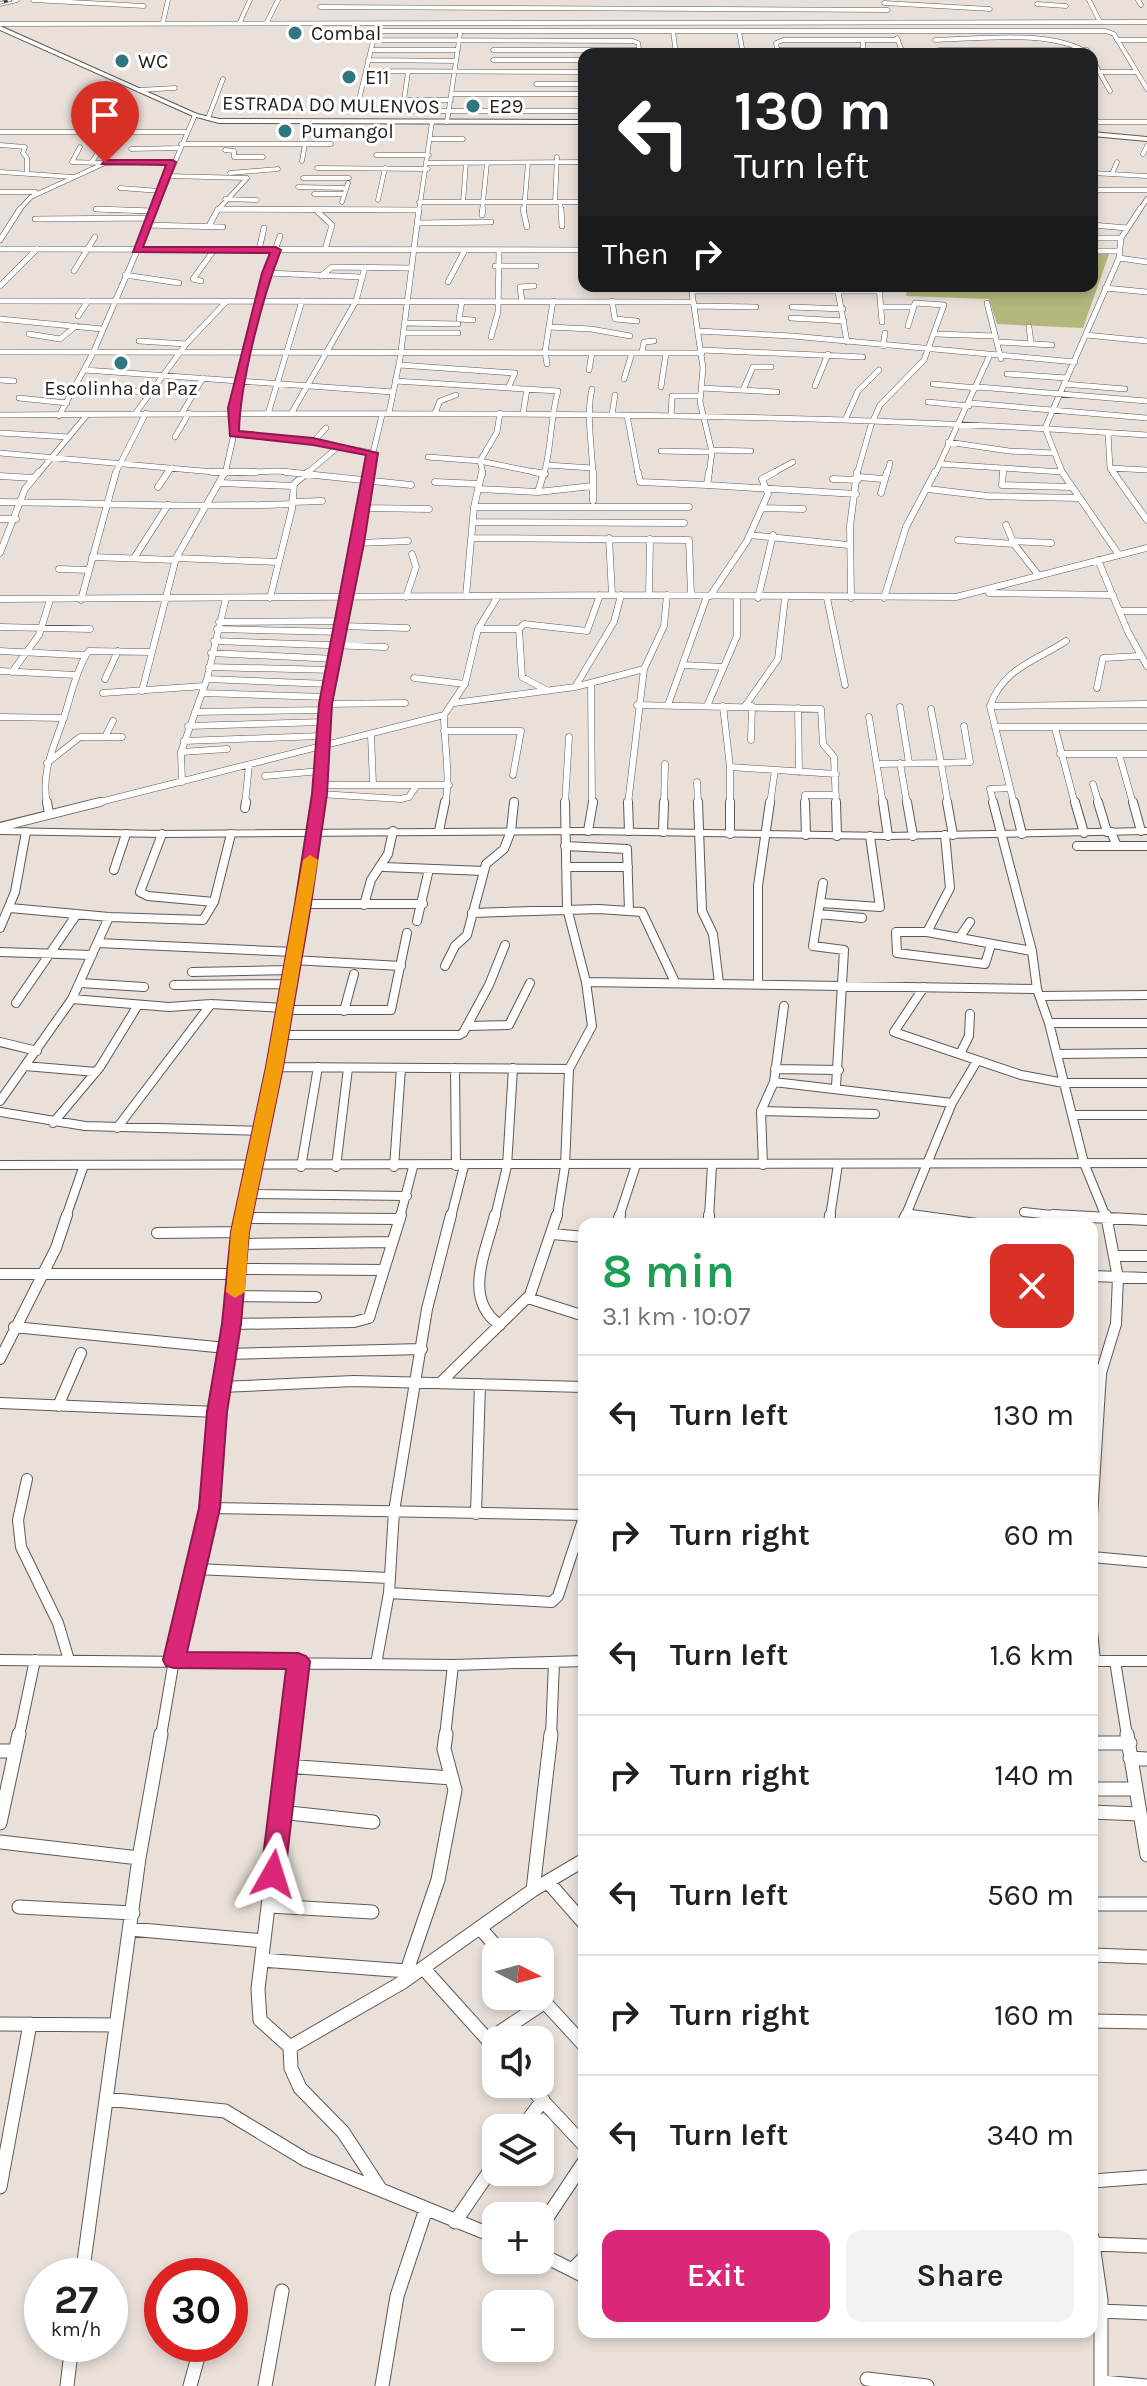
<!DOCTYPE html>
<meta charset="utf-8">
<style>
body{margin:0;font-family:Karla,sans-serif;background:#f2f2f2;color:#222;height:100vh;display:flex;flex-direction:column;font-size:30px;white-space:nowrap}
*{box-sizing:border-box;margin:0}
p{font-size:26px;color:#767676}
.icon{flex:none;width:44px;height:44px;fill:none;stroke:currentColor;stroke-width:2;stroke-linecap:round;stroke-linejoin:round}
.map{position:relative;flex:1;overflow:hidden}
.details{position:absolute;left:578px;top:1218px;width:520px;height:1120px;display:flex;flex-direction:column;background:#fff;border-radius:16px;box-shadow:0 4px 12px #0003}
.details>*{flex:none}
.hud{position:absolute;left:578px;top:48px;width:520px;height:244px;border-radius:16px;box-shadow:0 4px 12px #0003;background:#202124;color:#fff;overflow:hidden}
.needle{width:52px;rotate:96deg}
.fabs{position:absolute;left:482px;top:1938px;display:grid;gap:16px}
.fabs a{display:grid;place-items:center;width:72px;height:72px;border-radius:16px;background:#fff;box-shadow:0 4px 12px #0003;font-size:40px}
.speed{position:absolute;left:24px;top:2258px;display:flex;gap:16px;font-size:40px;font-weight:700;text-align:center}
.speed>*{display:grid;place-content:center;width:104px;height:104px;border-radius:50%;background:#fff;box-shadow:0 4px 12px #0003;line-height:1}
.speed small{font-size:20px;font-weight:400}
.speed .limit{border:12px solid #d22;background:#fff;color:#111}
.pin{position:absolute;display:grid;place-items:center;width:68px;height:68px;color:#fff;margin:-82px -34px;border-radius:50% 50% 50% 0;rotate:-45deg;box-shadow:0 0 8px #0007}
.pin .icon{rotate:45deg}
.me{position:absolute;width:88px;margin:-44px;rotate:6deg;stroke-linejoin:round;filter:drop-shadow(0 0 6px #0008)}
.turn{display:flex;align-items:center;gap:28px;height:168px;padding:0 24px;font-size:36px}
.turn .icon{width:104px;height:104px;stroke-width:2.5}
.turn b{display:block;font-size:56px;line-height:68px}
.then{display:flex;align-items:center;height:76px;padding:0 24px;background:#0003;gap:16px;font-size:30px}
.round{display:grid;place-items:center;flex:none;width:84px;height:84px;border-radius:16px;background:#f2f2f2}
.overview{display:flex;align-items:center;justify-content:space-between;height:136px;padding:0 24px}
h1{font-size:48px;font-weight:600;line-height:60px;color:#1e9e55}
.primary-button{display:flex;gap:16px;margin-top:auto;padding:16px 24px}
.primary-button a{flex:1;height:92px;border-radius:16px;background:#db2777;color:#fff;font-size:32px;font-weight:600;line-height:92px;text-align:center}
.primary-button a+a{background:#f2f2f2;color:#222}
ul{padding:0;list-style:none}
li{display:flex;align-items:center;gap:24px;height:120px;padding:0 24px;border-top:2px solid #e0e0e0}
li div{flex:1}
li b{display:block;font-size:30px}
li em{font-style:normal}
.map>svg:first-child{display:block}
</style>
<div class="map">
<svg width="1147" height="2386" viewBox="0 0 1147 2386">
<rect width="100%" height="100%" fill="#e9e0d9"/>
<path fill="#b4b77c" d="M1092,254H1109L1083,328L997,324L989,299L906,296L908,286H1092Z"/>
<g fill="none" stroke-linecap="round" stroke-linejoin="round">
<defs>
<path id="street-far5" d="M33,0L144,6
M1089,0L1100,22
M1138,0L1141,5
M884,3L990,9
M0,4L17,0
M1037,4L1066,6
M320,7L888,10
M163,22L168,0
M240,22L250,0
M267,22L278,0
M0,24L1147,22
M673,31L676,54
M739,31L743,54
M897,38L903,54
M373,40L633,41L638,43L640,54
M935,40C977,39 1054,29 1089,54
M1117,40H1147
M371,50H458
M493,50H639
M778,50H863V40
M939,50H1087
M778,54L776,43L783,40H898
M1092,59L1110,91
M368,60L456,61
M493,60H584
M366,71L584,72
M408,72L404,100H451
M1099,72H1137
M536,84H584
M139,90L175,88
M452,94H584
M584,111H369L357,108L375,33L380,31H1106L1114,34L1147,89
M208,118L223,79
M447,122L460,34
M1092,122H1147
M0,132H185
M430,139H463
M181,144H331
M0,145L25,147L23,153L27,158V173
M80,147L72,162L103,163
M131,149L179,148
M225,150L234,151V157H263
M1143,154L1147,146
M376,155H429
M302,161L305,144
M91,163L98,153L97,132
M428,163L584,162
M317,168L428,169
M1,172L73,177
M230,173L278,169
M1092,173L1147,176
M1112,174L1117,162
M167,176L247,178
M303,178H349
M298,187L346,188
M120,188L160,191
M1092,190H1147
M0,192H36
M314,194H344
M225,199L257,200
M378,200L385,168
M342,202L348,183
M419,202H584
M463,202L466,163
M555,202L557,157
M560,202L561,211
M96,209L145,211
M219,209L417,210
M18,211L31,197L105,163L172,162
M154,211L195,115
M217,211L247,178
M419,211L432,122
M482,211L487,163
M524,211L528,163
M1139,211L1147,199"/>
<path id="street-far4" d="M96,209L152,211
M219,209L417,210
M523,209L527,227
M561,209L562,226
M318,212L332,225L325,250
M482,215L483,209
M35,219L149,218
M417,223L491,222
M146,225L223,227
M1092,225L1127,228
M209,226L218,209
M1092,238H1121
M0,240L20,209
M0,249L584,250
M259,250L264,228
M1092,251H1119
M1119,258L1147,262
M495,266H536
M74,271L95,237
M267,273L361,277
M125,275L179,283
M321,276L332,267L410,268
M201,281L193,279L214,250
M448,282L465,250
M0,286L37,249
M691,286L703,368L700,402L712,452L709,474
M837,286L847,342
M879,286L882,322
M1105,288L1147,292
M692,291H880
M0,301L692,302
M462,301L459,319L473,320
M522,301L520,287L534,286
M612,301L615,319L637,321
M987,303L1001,359
M694,306L756,307
M792,307L843,309
M881,307H914
M78,316L88,301
M791,318L844,321
M0,319L102,329
M407,323L458,324
M549,327L591,329L630,336
M1029,327L1031,343
M698,331L792,336L1075,362
M404,333H458
M29,334L60,339L76,326
M936,334L995,336
M1086,335L1147,341
M491,337L498,312L499,251
M139,341L186,344
M998,342L1052,345
M883,346L885,333
M702,350L863,357
M0,352L702,353
M642,352L644,342L654,341
M547,364L545,352L553,301
M400,365L515,373L508,388
M85,370L393,392
M589,370L592,353
M1007,374L1067,378
M624,379L632,353
M0,380L14,381
M395,381L558,391C550,419 552,446 544,474
M933,384L977,388
M1064,384L1125,389
M815,386L828,354
M661,387L666,353
M978,387L1147,401
M74,388L150,392
M701,388L777,392
M592,389C586,414 592,447 593,474
M743,390L753,367H771
M19,398L67,403
M928,402L969,406
M970,403L1147,418
M182,413L203,378
M389,413L400,359L419,209
M435,413L440,401L456,395
M135,414L186,344L226,302
M268,414L302,301
M291,414L356,301L365,267
M523,414L527,389
M0,415C383,413 765,409 1147,435
M612,415L615,395
M627,415L638,474
M59,416L93,353L155,209
M671,416L672,396H700
M846,418L858,391L879,370
M0,433L69,437
M1108,433L1110,468L1114,474
M234,434L313,442L372,453
M175,437L189,413
M313,442L326,428
M948,442L1009,451L1053,453
M711,450L751,451
M661,451L712,452
M0,453L225,473L278,471L305,474
M428,457L480,461L544,474
M940,464L1062,472
M547,465L592,468
M1110,468L1147,470
M38,474L86,416
M115,474L146,413
M166,474L172,468
M225,474L234,434V408L267,273L280,236
M306,474L338,447
M368,474L382,415
M483,474L480,461L497,432L500,413
M771,474L793,462
M857,474L871,425L880,405L924,360L944,305L915,303L908,326
M887,474L890,463
M935,474L989,357
M1003,474V468
M1063,474L1045,428L1119,258L1121,238L1140,209"/>
<path id="street-far3" d="M212,472H256
M286,472L411,485
M534,472L545,474
M593,472V501
M638,472L640,482L707,485L709,472
M1003,472L1002,485L1071,487
M1062,472L1119,555
M1113,472L1147,520
M0,476L33,478
M859,477L883,479
M833,479L858,480
M435,482L479,484
M221,483L293,486
M707,485L856,494
M158,487L168,472
M478,489L538,492L544,472
M928,489L987,496L1078,498
M538,492L592,486
M881,493L887,472
M0,502C98,503 195,508 292,504
M292,502L322,501
M474,507H689
M364,508L429,509
M762,508L803,509
M0,519H16
M473,522L684,523
M1006,525L1014,544L1039,576
M750,535L848,545
M472,538L689,540L691,595
M609,538L612,595
M958,540L1014,544
M1013,541L1051,543
M358,543L408,541
M0,553L25,489L39,472
M92,557L176,560
M134,558L168,505
M176,558L278,562
M1098,560L1128,632L1147,666
M59,569L89,570
M989,593L1113,595
M649,595L650,539
M466,596L474,507L482,472
M710,596L747,541L768,494L762,479L775,472
M406,597L416,567L412,554
M270,598L292,509L294,484L308,472
M758,598L773,535
M827,598L845,685
M851,598L850,526L857,472
M884,598L906,527L935,472
M0,599L621,595L956,597L1147,548
M81,600L116,472
M1119,611H1147
M219,622L343,621
M342,626L407,628
M0,627L90,629
M217,629L341,632
M478,629H519L524,624L587,631L600,595
M519,629L522,677L546,690
M214,641L385,647
M0,651L78,655H86L89,651L151,652
M211,653L336,659
M683,665L723,667
M209,667L333,670
M0,671L75,675
M12,672L39,635L50,600
M414,678L465,684
M105,679L118,651
M207,679L329,684
M591,684L592,804
M575,687L614,622L621,595
M1097,688L1103,658L1139,656
M142,691L176,558L225,472
M103,693L204,686
M202,693L327,697
M454,703L575,687L644,669L664,626L667,595
M326,704L405,703
M637,705L821,709L823,744L834,757L836,804
M668,705L707,596
M707,706L737,636V598
M723,706L730,767V804
M745,706L778,659L785,598
M990,706L1147,704
M900,707L909,763
M798,708L799,772
M931,709L941,763L970,762L964,726
M195,712L325,710
M444,715C444,744 451,777 445,804
M0,717L64,718
M869,717L883,804
M188,726L324,722
M995,727H1147
M1055,728L1075,804
M444,731H521L513,775
M371,735L373,784
M105,737L113,721
M751,740L752,706
M184,741L321,736
M181,752L227,749
M1060,754H1147
M1119,754L1133,804
M47,763L80,737H122
M900,763L907,804
M878,764L941,763L948,804
M730,767L836,774
M265,776L320,771
M182,782L181,752L207,679L226,598
M697,782L698,804
M1093,784L1099,804
M321,785H449
M320,794L401,799L409,797L417,785
M47,804C41,772 53,749 63,720C71,697 74,676 86,655
M92,804L444,715L465,684L478,629L498,596
M245,804L249,765
M318,804L321,736L369,472
M565,804L569,737
M628,804L644,669
M664,804L665,764
M770,804L775,770
M805,804V795H836
M994,804L990,789L1010,788
M1014,804L990,706C1003,668 1036,661 1066,641"/>
<path id="street-far2" d="M47,802L49,814
M628,802L629,831
M698,802L702,911L713,934L719,983
M730,802V834
M805,802L806,835
M836,802L837,836
M883,802L888,836
M907,802L913,836
M947,802L953,835
M993,802L1032,951L1037,989L1049,1023L1084,1163L1106,1217
M1014,802L1022,834
M1075,802L1084,833
M1098,802L1107,832
M1133,802L1141,831
M245,808L246,802
M0,827L100,802
M439,831L445,802
M588,831L593,802
M663,832L664,802
M1111,832L1117,846H1147
M162,834L140,892L148,896L214,902
M565,846L627,849L629,911
M1077,846H1117
M384,867L484,871
M566,867H628
M114,870L126,834
M823,883L813,946L844,950L836,1087
M822,903L880,907L870,836
M303,904H423
M364,905L371,880L388,854L393,831
M10,908L109,917L203,920L214,902L231,834
M472,913L599,909L642,912L675,982
M819,914L862,918
M417,921L429,869
M0,928L15,892L26,832
M927,932L950,888L945,835
M959,938L970,922
M98,943L294,952
M991,945L985,964L897,953L896,932H927L1032,951
M0,952L92,955
M293,960L401,966
M445,966L455,946L467,935L486,864L504,849L511,831L514,802
M192,972L291,970
M586,982L1037,989
M80,983L144,987
M758,983V886L770,802
M174,985L289,984
M924,987L894,1032L1021,1075L1064,1083H1147
M1041,996L1147,995
M72,999L169,1007L211,1004L284,1008
M16,1003L77,914
M284,1010H391L407,933
M344,1011L354,974
M1049,1023H1147
M467,1026L509,1025L530,983
M280,1035H459L463,1033L489,985L505,945
M0,1042L37,1051
M960,1054L969,1036L970,1014
M1057,1054L1147,1053
M25,1066L96,1072
M275,1067L569,1069
M455,1068L456,1166
M775,1069L839,1070
M774,1082L952,1103
M0,1101L72,999L109,917
M761,1111L875,1114
M0,1112L85,1126L261,1131
M1072,1115H1147
M53,1123L100,1067L138,1005
M117,1128L211,1004
M763,1165L761,1111L774,1082L784,1006
M301,1167L318,1067
M336,1167L348,1068
M394,1167L401,1068
M250,1194L407,1196
M1024,1212L1070,1217
M907,1215L926,1217
M66,1217L84,1165
M243,1217L275,1067L319,802
M400,1217L413,1167
M451,1217L464,1166
M495,1217L507,1166L513,1068
M557,1217L565,1166L569,1069L592,1026L586,982L567,908L565,802
M619,1217L636,1165
M709,1217L712,1165
M830,1217L838,1164
M905,1217L952,1103L977,1061"/>
<path id="street-far1" d="M495,1215C486,1252 462,1299 500,1325
M911,1215L977,1224
M1053,1215L1147,1220
M244,1218L400,1219
M617,1224L620,1215
M709,1224V1215
M829,1224L830,1215
M902,1224L906,1215
M157,1233L240,1232
M553,1234L584,1237
M239,1244L392,1242
M1115,1256H1147
M238,1269L384,1270
M0,1274H238
M1092,1276L1147,1278
M235,1296L316,1297
M528,1298L578,1314
M232,1324L354,1322L369,1318L401,1215
M14,1327L226,1348
M226,1354L422,1349
M0,1359L56,1248L67,1215
M440,1383L530,1295L557,1215
M221,1387L354,1381L584,1387
M0,1403L217,1412
M58,1406L81,1353
M27,1479L18,1520L21,1547L58,1623L69,1660
M210,1508L584,1515
M476,1514L480,1384
M1092,1516L1101,1373L1116,1324L1118,1278L1106,1215
M1092,1557L1147,1562
M196,1569L389,1578
M389,1593L552,1602L558,1596L584,1517
M1092,1631L1095,1661
M0,1660L453,1665L584,1661
M1092,1661H1147
M1115,1661L1127,1736
M376,1664L389,1593L394,1511L427,1309L451,1215
M19,1736L35,1660
M161,1736L174,1660L210,1508L217,1412L232,1324L244,1215
M289,1736L298,1661
M445,1736L453,1665
M551,1736L554,1662"/>
<path id="street" d="M289,1734L258,1989L260,2020L290,2047L291,2068L300,2088L343,2132L381,2190L496,2237
M1127,1734L1147,1855
M1092,1743H1130
M0,1751H15
M1130,1758L1147,1759
M285,1766L452,1778
M1092,1789H1134
M280,1812L373,1822
M1092,1812L1138,1814
M0,1823L19,1734
M0,1842L139,1858
M548,1882L584,1923
M533,1890L551,1734
M1092,1904H1147
M270,1906L372,1912
M19,1907L133,1913
M480,1928L501,1952
M130,1929L264,1941
M1092,1955L1147,1957
M262,1960L407,1971
M424,1969L496,2049
M403,1982L438,1880L455,1790L444,1749L446,1734
M539,1996L584,2045
M1092,2021L1147,2022
M0,2024L116,2025
M488,2040L545,2002
M290,2047L403,1982L533,1890L584,1860
M527,2084L584,2145
M106,2099L225,2111L306,2160L381,2190
M522,2128L543,2100
M1092,2181L1147,2177
M0,2187L30,2024
M455,2222L496,2162
M540,2228L584,2162
M1092,2237L1101,2300V2386
M1093,2244L1147,2246
M540,2254L584,2276
M574,2268L584,2258
M82,2276L139,1858L161,1734
M1101,2311L1147,2313
M867,2379L927,2386
M1102,2382L1147,2386
M67,2386L72,2344
M190,2386L198,2357
M265,2386L282,2291
M382,2386L397,2296L426,2209"/>
<path id="secondary" d="M0,26L197,114L219,119L584,120V124L219,123L193,116L0,30Z
M1092,132L1147,137V141L1092,136Z
M0,828L162,831L588,828L888,833L1147,828V834L888,839L588,834L162,837L0,834Z
M1147,1159V1167L0,1169V1161Z"/>
</defs>
<use href="#street-far5" stroke="#605953" stroke-width="5"/>
<use href="#street-far4" stroke="#605953" stroke-width="6"/>
<use href="#street-far3" stroke="#605953" stroke-width="7"/>
<use href="#street-far2" stroke="#605953" stroke-width="10"/>
<use href="#street-far1" stroke="#605953" stroke-width="12"/>
<use href="#street" stroke="#605953" stroke-width="15"/>
<use href="#secondary" stroke="#605953" stroke-width="2"/>
<use href="#street-far5" stroke="#fff" stroke-width="4"/>
<use href="#street-far4" stroke="#fff" stroke-width="5"/>
<use href="#street-far3" stroke="#fff" stroke-width="6"/>
<use href="#street-far2" stroke="#fff" stroke-width="8"/>
<use href="#street-far1" stroke="#fff" stroke-width="10"/>
<use href="#street" stroke="#fff" stroke-width="13"/>
<use href="#secondary" fill="#fff" fill-rule="evenodd"/>
<defs>
<path id="rail" d="M0,3L11,0"/>
</defs>
<use href="#rail" stroke="#4e4945" stroke-width="3"/>
<use href="#rail" stroke="#fff" stroke-width="2" stroke-dasharray="4" stroke-linecap="butt"/>
</g>
<path fill="#db2777" stroke="#8e194d" stroke-width="2" d="M105,160H172L176,162L143,247H276L281,250C263,295 240,383 239,431L313,438L378,453L364,543L332,704L327,794L311,904L283,1067L249,1232L241,1324L227,1412L220,1508L187,1652L298,1653L306,1656L310,1661L285,1874L282,1881L273,1884L264,1881L261,1874L286,1669L174,1668L166,1666L163,1660L199,1508L207,1412L222,1324L231,1232L266,1067L295,904L312,794L319,704L366,455L313,445L230,436L228,408L262,273L270,253L133,252L166,165L102,164Z"/>
<path fill="#f59e0b" d="M310,855L318,860L283,1067L249,1232L245,1292L235,1298L226,1292L231,1232L266,1067L303,860Z"/>
<g fill="#2f7681" stroke="#fff" stroke-width="3">
<circle cx="295" cy="33" r="8"/>
<circle cx="122" cy="61" r="8"/>
<circle cx="349" cy="77" r="8"/>
<circle cx="473" cy="106" r="8"/>
<circle cx="285" cy="131" r="8"/>
<circle cx="121" cy="363" r="8"/>
</g>
<g text-anchor="middle" dominant-baseline="central" stroke-width="6" stroke-linejoin="round" paint-order="stroke">
<g font-size="20" fill="#221f1c" stroke="#fff" text-anchor="start">
<text x="311" y="33">Combal</text>
<text x="138" y="61">WC</text>
<text x="365" y="77">E11</text>
<text x="489" y="106">E29</text>
<text x="301" y="131">Pumangol</text>
<text x="121" y="388" text-anchor="middle">Escolinha da Paz</text>
</g>
<g font-size="20" fill="#221f1c" stroke="#fff">
<text transform="translate(331 105) rotate(1)">ESTRADA DO MULENVOS</text>
</g>
</g>
</svg>
<div class="fabs">
<a><svg class="needle" viewBox="-14 -14 28 28"><path d="M0-13l5 13h-10z" fill="#e53935"/><path d="M0 13l5-13h-10z" fill="#767676"/></svg></a>
<a><svg class="icon" aria-label="sound" viewBox="0 0 24 24"><path d="M4 9h4l5-4v14l-5-4H4zM17 9q2 3 0 6"/></svg></a>
<a><svg class="icon" aria-label="layers" viewBox="0 0 24 24"><path d="M12 4l9 5-9 5-9-5zM3 14l9 5 9-5"/></svg></a>
<a>+</a>
<a>−</a>
</div>
<div class="speed"><div>27<small>km/h</small></div><div class="limit">30</div></div>
<div class="pin" style="left:105px;top:163px;background:#d93025"><svg class="icon" aria-label="arrive" viewBox="0 0 24 24"><path d="M6 21V4h12l-3 4 3 4H6"/></svg></div>
<svg class="me" style="left:273px;top:1874px" viewBox="-20 -20 40 40"><path d="M0-17L14 15 0 8-14 15z" fill="#db2777" stroke="#fff" stroke-width="4"/></svg>
<div class="hud">
<div class="turn"><svg class="icon" aria-label="left" viewBox="0 0 24 24"><path d="M17 20v-9H6M10 6l-5 5 5 5"/></svg><div><b>130 m</b>Turn left</div></div>
<div class="then">Then<svg class="icon" aria-label="right" viewBox="0 0 24 24"><path d="M7 20v-9h11M14 6l5 5-5 5"/></svg></div>
</div>
<section class="details">
<div class="overview"><div><h1>8 min</h1><p>3.1 km · 10:07</p></div><a class="round" style="background:#d93025;color:#fff"><svg class="icon" aria-label="close" viewBox="0 0 24 24"><path d="M6 6l12 12M18 6L6 18"/></svg></a></div>
<ul>
<li><svg class="icon" aria-label="left" viewBox="0 0 24 24"><path d="M17 20v-9H6M10 6l-5 5 5 5"/></svg><div><b>Turn left</b></div><em>130 m</em></li>
<li><svg class="icon" aria-label="right" viewBox="0 0 24 24"><path d="M7 20v-9h11M14 6l5 5-5 5"/></svg><div><b>Turn right</b></div><em>60 m</em></li>
<li><svg class="icon" aria-label="left" viewBox="0 0 24 24"><path d="M17 20v-9H6M10 6l-5 5 5 5"/></svg><div><b>Turn left</b></div><em>1.6 km</em></li>
<li><svg class="icon" aria-label="right" viewBox="0 0 24 24"><path d="M7 20v-9h11M14 6l5 5-5 5"/></svg><div><b>Turn right</b></div><em>140 m</em></li>
<li><svg class="icon" aria-label="left" viewBox="0 0 24 24"><path d="M17 20v-9H6M10 6l-5 5 5 5"/></svg><div><b>Turn left</b></div><em>560 m</em></li>
<li><svg class="icon" aria-label="right" viewBox="0 0 24 24"><path d="M7 20v-9h11M14 6l5 5-5 5"/></svg><div><b>Turn right</b></div><em>160 m</em></li>
<li><svg class="icon" aria-label="left" viewBox="0 0 24 24"><path d="M17 20v-9H6M10 6l-5 5 5 5"/></svg><div><b>Turn left</b></div><em>340 m</em></li>
</ul>
<div class="primary-button"><a>Exit</a><a>Share</a></div>
</section>
</div>
